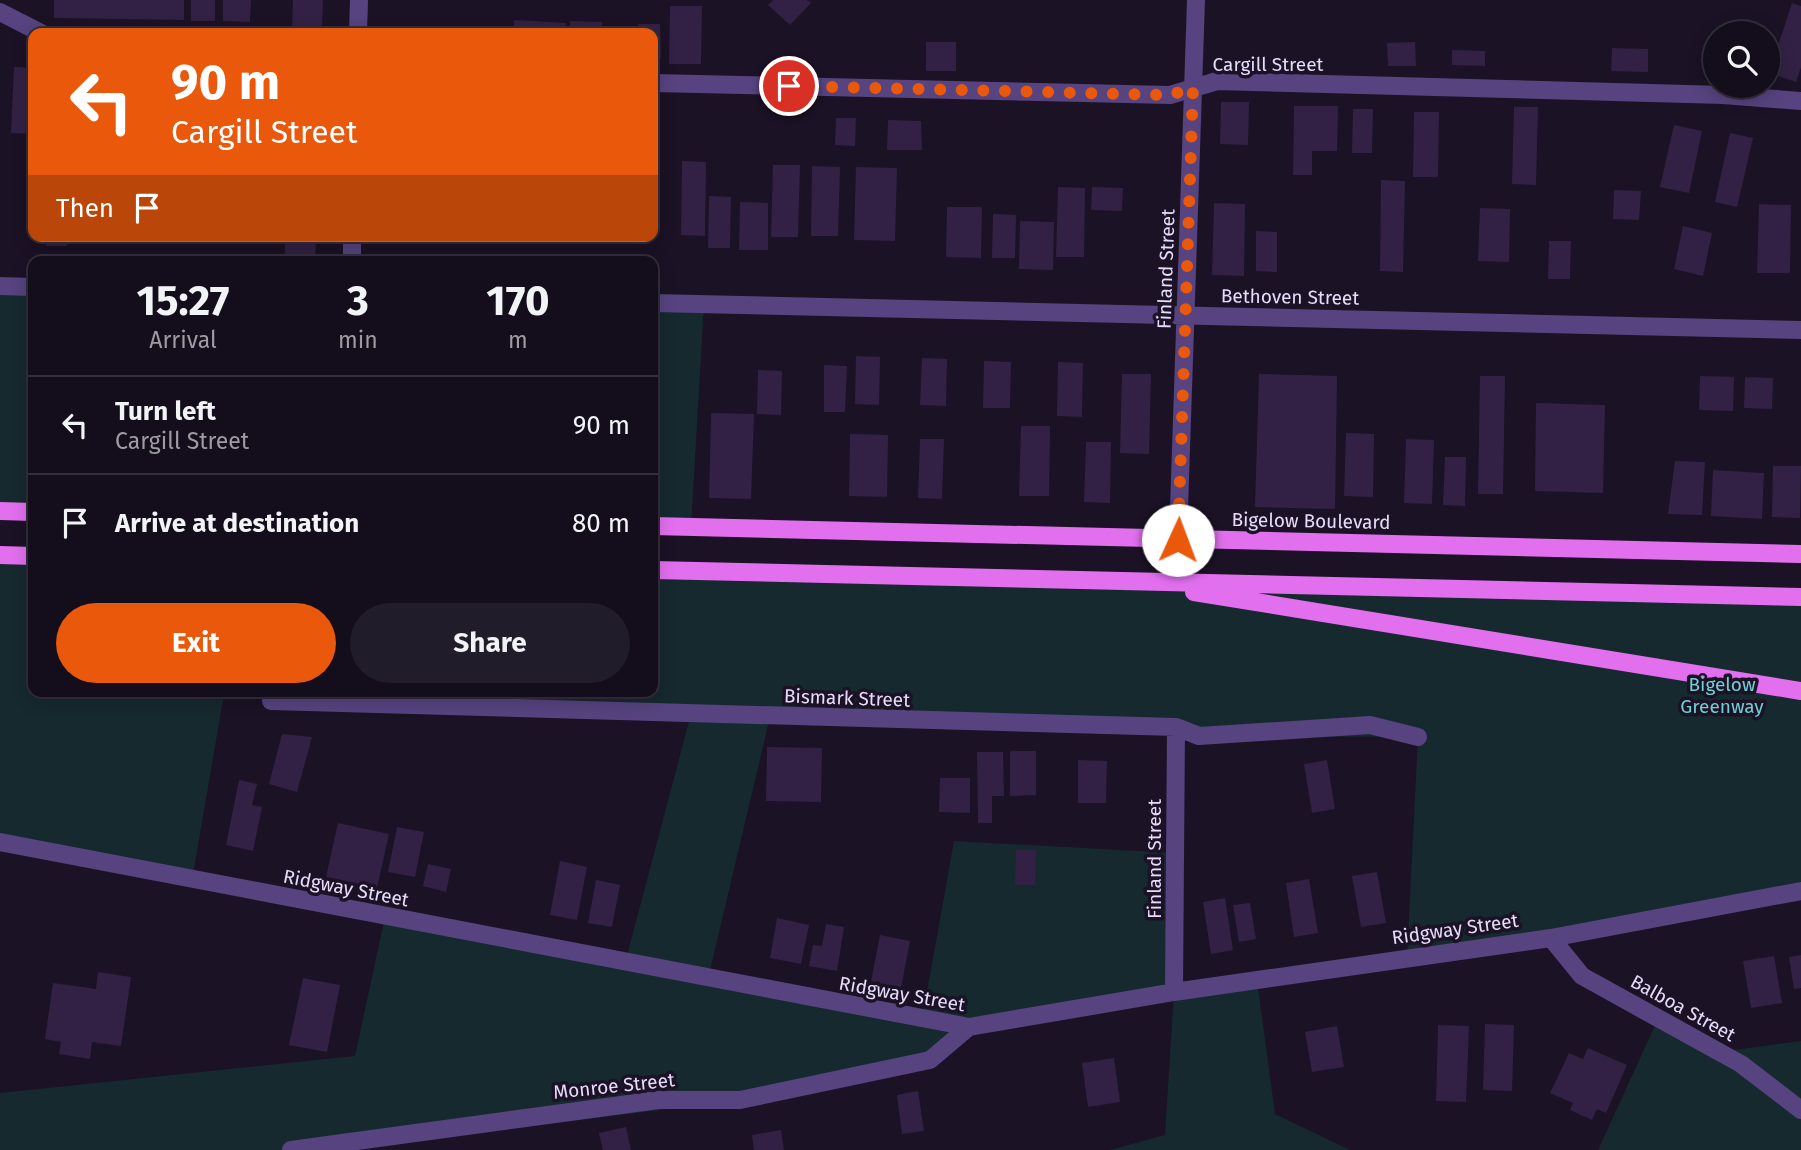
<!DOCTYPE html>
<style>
body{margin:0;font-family:"Fira Sans",sans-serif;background:#211c29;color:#f1f3f6;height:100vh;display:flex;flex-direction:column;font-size:26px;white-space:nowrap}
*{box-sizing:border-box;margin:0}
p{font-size:23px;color:#9d9ca3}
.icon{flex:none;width:38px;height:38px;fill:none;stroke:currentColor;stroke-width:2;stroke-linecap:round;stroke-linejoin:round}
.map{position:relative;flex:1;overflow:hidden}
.sheet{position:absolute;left:28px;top:256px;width:630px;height:441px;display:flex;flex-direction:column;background:#140e1c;border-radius:14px;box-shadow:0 4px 18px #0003,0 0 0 2px #332e3b}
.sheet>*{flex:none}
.hud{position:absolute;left:28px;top:28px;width:630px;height:214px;border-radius:14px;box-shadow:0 4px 18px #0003,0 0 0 2px #332e3b;background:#ea580c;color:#fff;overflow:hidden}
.tools{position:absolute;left:1703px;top:21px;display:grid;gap:14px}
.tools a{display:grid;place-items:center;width:77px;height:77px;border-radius:50%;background:#140e1c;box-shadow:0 4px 18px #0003,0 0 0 2px #332e3b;font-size:35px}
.pin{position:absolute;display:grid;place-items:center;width:60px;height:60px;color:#fff;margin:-30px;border:4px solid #fff;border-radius:50%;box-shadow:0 2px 7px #0007}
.me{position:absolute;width:77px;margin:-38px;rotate:2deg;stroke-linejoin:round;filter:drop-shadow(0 0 5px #0008)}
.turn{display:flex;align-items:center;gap:24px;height:147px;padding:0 28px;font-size:32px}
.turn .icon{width:91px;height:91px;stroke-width:2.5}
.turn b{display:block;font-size:49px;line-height:60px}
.then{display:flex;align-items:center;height:66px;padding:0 28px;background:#0003;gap:14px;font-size:26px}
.eta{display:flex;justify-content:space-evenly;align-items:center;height:119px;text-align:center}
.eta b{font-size:42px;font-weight:700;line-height:49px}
.cta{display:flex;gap:14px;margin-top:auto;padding:14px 28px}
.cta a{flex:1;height:80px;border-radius:42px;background:#ea580c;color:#fff;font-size:28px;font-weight:700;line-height:80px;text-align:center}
.cta a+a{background:#211c29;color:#f1f3f6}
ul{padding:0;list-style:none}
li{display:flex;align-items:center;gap:21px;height:98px;padding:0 28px;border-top:2px solid #332e3b}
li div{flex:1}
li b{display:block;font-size:26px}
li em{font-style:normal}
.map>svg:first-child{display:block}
</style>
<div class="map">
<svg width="1801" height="1150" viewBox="0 0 1801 1150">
<rect width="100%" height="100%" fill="#1b1225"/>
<path fill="#16292f" d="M0,286L33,287V512L0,511Z
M653,303L704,304L691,527L653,526Z
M0,555L33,556V691H653V570L1801,597V891L1407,957L1418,737L1199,736L770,717L708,979L922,1020L954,841L1175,853L1174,991L1257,980L1275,1114L1350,1150H1110L1165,1135L1174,992L969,1027L930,1060L740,1100L339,1150H0V1093L355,1056L385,917L625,963L691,714L271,701L224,694L192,880L0,842Z
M1658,1019L1719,1052L1801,1041V1150H1598Z"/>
<path fill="#322144" d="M54,0H184V20L54,18Z
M191,0H215V21H191Z
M223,0H251L250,22L223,21Z
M293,0H323L322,30H292Z
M773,0H807L811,3L790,25L768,5Z
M1792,3L1801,6V67L1796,82L1769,73Z
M670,6H702L701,64H669Z
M514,20L566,23L565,33H514Z
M570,21L602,22V33H570Z
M638,24H660L661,58H653V33H638Z
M1744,28L1768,31V33H1743Z
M609,29H632V33H609Z
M926,42H956V71H926Z
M1415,42L1416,66H1388L1387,43Z
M1612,48L1648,49V72L1611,71Z
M1452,50L1485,51V66L1452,65Z
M14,67L33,68V134L11,133Z
M1221,102H1249L1248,145L1220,144Z
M1294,106H1338L1337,151H1312V175H1293Z
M1514,107H1538L1536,185L1512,184Z
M1353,109H1373L1372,153H1352Z
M1414,112H1439L1438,177H1413Z
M836,118H856L855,146L835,145Z
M888,120L921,121L922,150H887Z
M1674,125L1702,131L1689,193L1660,187Z
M1730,133L1753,138L1737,207L1715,202Z
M682,161L706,162L705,236L681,235Z
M773,165H800L798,237H771Z
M812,166L840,167L838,236H811Z
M856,167L897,168L895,241L854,240Z
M1381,180L1405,181L1403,272L1380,271Z
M1058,187L1085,188L1084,257H1056Z
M1092,187L1123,188L1122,211L1091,210Z
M1614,190L1641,191L1639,220L1613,219Z
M709,196L731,197L730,248H708Z
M740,202L768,203V250H739Z
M1214,203L1245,204L1244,276L1212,275Z
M1759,204L1791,205L1790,273H1757Z
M947,207H982L981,258L946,257Z
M1480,208L1510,209L1509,262L1478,261Z
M993,214L1016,215L1015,258H992Z
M1020,221L1054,222L1053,270L1019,269Z
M1683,226L1712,233L1703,276L1674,269Z
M1256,231L1277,232V272L1256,271Z
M46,236H67V246H46Z
M285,236H316L315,260L285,259Z
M1549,241H1571L1570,279H1548Z
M856,356L880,357L879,405L855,404Z
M922,358L947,359L946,406L920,405Z
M984,361L1011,362L1010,408H983Z
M1058,362L1083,363L1082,417L1057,416Z
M824,365L847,366L845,412H824Z
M758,370L782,371L781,415L757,414Z
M1122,374H1151L1149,454L1120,453Z
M1259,374L1337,376L1335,509L1255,507Z
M1480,376H1505L1503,494H1478Z
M1700,376L1734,377L1733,411L1699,410Z
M1745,377L1773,378L1772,409L1744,408Z
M1536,403L1605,405L1603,493L1535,491Z
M711,413L754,414L751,499L709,498Z
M1021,426H1050L1049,496H1019Z
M1346,433L1374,434L1373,497L1344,496Z
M850,434L888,435L887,497L849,496Z
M920,439H944L942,499L918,498Z
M1406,439L1434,440L1432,504L1404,503Z
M1086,442H1111L1110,503L1084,502Z
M1445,457H1466L1465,506L1443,505Z
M1675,461L1705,462L1702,515L1668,514Z
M1773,466H1801L1800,518L1772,517Z
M1713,470L1764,473L1762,519L1711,516Z
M282,734L312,737L297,792L269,784Z
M767,747L822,748L821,802L766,801Z
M1010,751H1036V795L1010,796Z
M977,752H1003L1004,796H992V823H978Z
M1078,760L1107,761L1106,803H1078Z
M1327,760L1335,809L1312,813L1304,764Z
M940,778H970V813L939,812Z
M239,780L257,784L252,805L262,807L253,851L226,845Z
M338,823L389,834L377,888L326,877Z
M397,827L424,832L415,877L388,872Z
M1016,850H1036L1035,885H1015Z
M560,861L587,867L577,920L550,915Z
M428,864L451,869L446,892L423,886Z
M1377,872L1386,923L1361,927L1352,876Z
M1309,879L1318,933L1294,937L1286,883Z
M596,880L620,885L612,927L588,923Z
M1225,898L1233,950L1211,954L1203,902Z
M1250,903L1256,939L1239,942L1233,905Z
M777,918L809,925L801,964L770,958Z
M826,924L844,927L837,971L809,966L813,945L822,946Z
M880,935L910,941L901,988L871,982Z
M1801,955V988L1794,989L1789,957Z
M1774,956L1782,1003L1751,1008L1743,961Z
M98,972L131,977L121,1046L92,1042L90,1059L59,1054L61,1042L45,1039L53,983L96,989Z
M303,978L340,985L327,1052L289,1045Z
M1485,1024L1514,1025L1512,1091L1483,1090Z
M1438,1025L1469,1026L1466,1102L1436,1101Z
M1337,1026L1344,1067L1312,1072L1305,1032Z
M1588,1048L1627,1065L1606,1113L1597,1109L1592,1120L1570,1110L1573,1103L1550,1093L1569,1053L1583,1059Z
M1114,1058L1120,1102L1088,1107L1082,1063Z
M918,1091L924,1131L902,1134L897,1095Z
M626,1127L631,1150H603L599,1133Z
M781,1130L784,1150H754L752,1135Z"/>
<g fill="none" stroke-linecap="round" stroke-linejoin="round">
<path stroke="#56437f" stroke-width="18" d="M0,12L41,33
M358,33L359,0
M653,83L1170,95L1217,81L1723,95L1801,101
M352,261V236
M0,286L33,287
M653,303L1801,330
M1178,539L1196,0
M271,701L1176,727L1199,736L1370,725L1418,737
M0,842L969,1027L1174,992L1551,938L1801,891
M1551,938L1582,976L1741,1064L1801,1110
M1174,992L1176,727
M291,1150L658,1100H740L930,1060L969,1027"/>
<path stroke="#e16fee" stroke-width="18" d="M0,511L33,512
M653,526L1801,554
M0,555L33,556
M653,570L1801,597
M1194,592L1801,691"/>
</g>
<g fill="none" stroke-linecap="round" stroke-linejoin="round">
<path stroke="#ea580c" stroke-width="12" stroke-dasharray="0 21.6" d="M789,86L1170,95L1193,88L1178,540"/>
</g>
<g text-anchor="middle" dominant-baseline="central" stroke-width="7" stroke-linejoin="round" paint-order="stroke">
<g font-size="19" fill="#e7dbfb" stroke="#1b1225">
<text x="1268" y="64">Cargill Street</text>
<text transform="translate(1166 269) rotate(-88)">Finland Street</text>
<text transform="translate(1290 297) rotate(1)">Bethoven Street</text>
<text transform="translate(1311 521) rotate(1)">Bigelow Boulevard</text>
<text transform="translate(847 698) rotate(2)">Bismark Street</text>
<text transform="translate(1154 859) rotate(-90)">Finland Street</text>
<text transform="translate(346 888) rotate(11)">Ridgway Street</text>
<text transform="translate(1455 929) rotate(-8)">Ridgway Street</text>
<text transform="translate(902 994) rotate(10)">Ridgway Street</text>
<text transform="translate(1683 1008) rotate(29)">Balboa Street</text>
<text transform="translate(614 1086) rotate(-6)">Monroe Street</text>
</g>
<g font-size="19" fill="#6fd0d3" stroke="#1b1225">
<text x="1722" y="684">Bigelow<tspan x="1722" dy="22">Greenway</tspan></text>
</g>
</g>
</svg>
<div class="tools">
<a><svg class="icon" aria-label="search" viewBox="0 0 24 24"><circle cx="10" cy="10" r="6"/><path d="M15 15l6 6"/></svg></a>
</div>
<div class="pin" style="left:789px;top:86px;background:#d93025"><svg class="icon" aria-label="arrive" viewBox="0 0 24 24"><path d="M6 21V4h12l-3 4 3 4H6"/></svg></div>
<svg class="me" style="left:1178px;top:540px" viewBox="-20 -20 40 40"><circle r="19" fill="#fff"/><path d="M0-13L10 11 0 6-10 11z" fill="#ea580c"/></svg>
<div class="hud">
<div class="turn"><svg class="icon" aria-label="left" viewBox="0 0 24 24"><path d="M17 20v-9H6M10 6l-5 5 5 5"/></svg><div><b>90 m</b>Cargill Street</div></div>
<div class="then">Then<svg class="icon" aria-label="arrive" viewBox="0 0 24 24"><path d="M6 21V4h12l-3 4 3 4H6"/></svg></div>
</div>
<section class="sheet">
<div class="eta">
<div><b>15:27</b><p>Arrival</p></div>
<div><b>3</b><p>min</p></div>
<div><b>170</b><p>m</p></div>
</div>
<ul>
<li><svg class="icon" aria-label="left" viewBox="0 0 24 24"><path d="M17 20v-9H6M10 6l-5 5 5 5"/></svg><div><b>Turn left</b><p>Cargill Street</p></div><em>90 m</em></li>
<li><svg class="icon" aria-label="arrive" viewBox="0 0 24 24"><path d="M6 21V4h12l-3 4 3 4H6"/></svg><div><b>Arrive at destination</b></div><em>80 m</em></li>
</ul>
<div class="cta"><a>Exit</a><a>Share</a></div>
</section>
</div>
